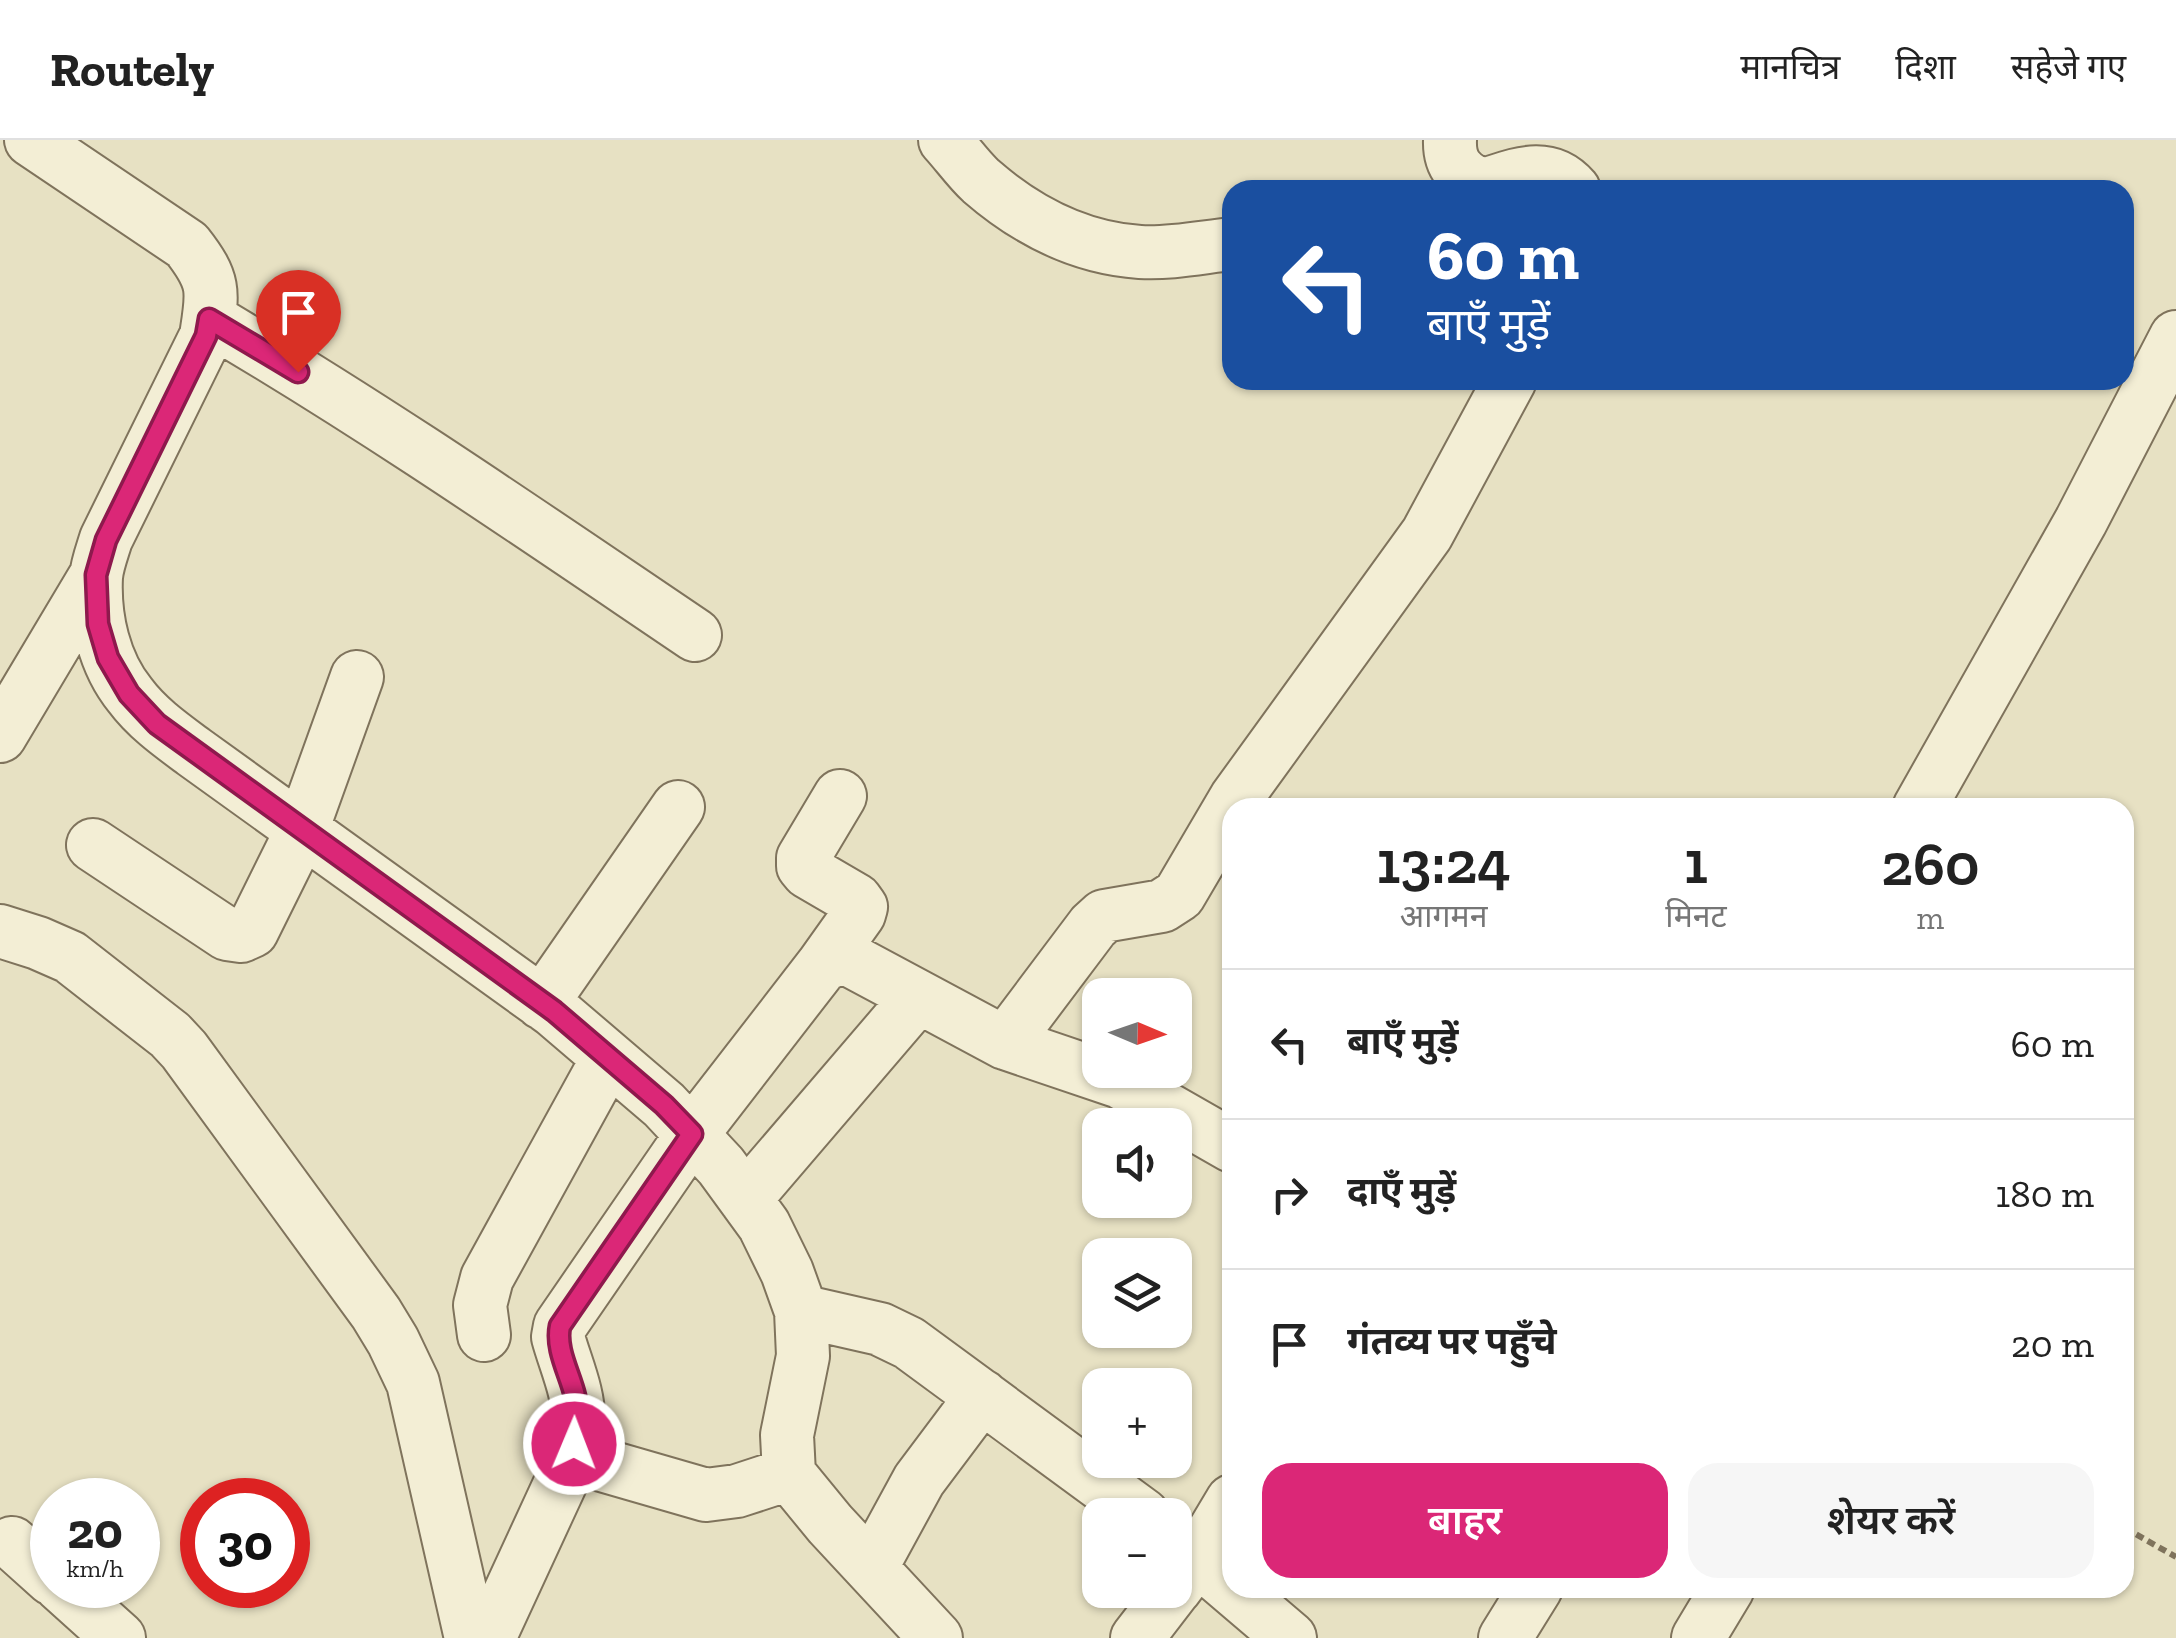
<!DOCTYPE html>
<html lang="hi">
<meta charset="utf-8">
<style>
body{margin:0;font-family:"Zilla Slab","Noto Sans Devanagari",serif;background:#f6f6f6;color:#222;height:100vh;display:flex;flex-direction:column;font-size:38px;white-space:nowrap}
*{box-sizing:border-box;margin:0}
p{font-size:32px;color:#767676}
.icon{flex:none;width:55px;height:55px;fill:none;stroke:currentColor;stroke-width:2;stroke-linecap:round;stroke-linejoin:round}
.map{position:relative;flex:1;overflow:hidden}
.sheet{position:absolute;left:1222px;top:658px;width:912px;height:800px;display:flex;flex-direction:column;background:#fff;border-radius:30px;box-shadow:0 2px 8px #0004}
.sheet>*{flex:none}
.banner{position:absolute;left:1222px;top:40px;width:912px;height:210px;border-radius:30px;box-shadow:0 2px 8px #0004;background:#1a4fa0;color:#fff;overflow:hidden}
.needle{width:65px;rotate:92deg}
.tools{position:absolute;left:1082px;top:838px;display:grid;gap:20px}
.tools a{display:grid;place-items:center;width:110px;height:110px;border-radius:20px;background:#fff;box-shadow:0 2px 8px #0004;font-size:50px}
.speed{position:absolute;left:30px;top:1338px;display:flex;gap:20px;font-size:50px;font-weight:700;text-align:center}
.speed>*{display:grid;place-content:center;width:130px;height:130px;border-radius:50%;background:#fff;box-shadow:0 2px 8px #0004;line-height:1}
.speed small{font-size:25px;font-weight:400}
.speed .limit{border:15px solid #d22;background:#fff;color:#111}
.pin{position:absolute;display:grid;place-items:center;width:85px;height:85px;color:#fff;margin:-102px -42px;border-radius:50% 50% 50% 0;rotate:-45deg;box-shadow:0 0 10px #0007}
.pin .icon{rotate:45deg}
.me{position:absolute;width:110px;margin:-55px;rotate:1deg;stroke-linejoin:round;filter:drop-shadow(0 0 8px #0008)}
.turn{display:flex;align-items:center;gap:35px;height:210px;padding:0 40px;font-size:45px}
.turn .icon{width:130px;height:130px;stroke-width:2.5}
.turn b{display:block;font-size:70px;line-height:85px}
.eta{display:flex;justify-content:space-evenly;align-items:center;height:170px;text-align:center}
.eta b{font-size:60px;font-weight:600;line-height:70px}
.primary-button{display:flex;gap:20px;margin-top:auto;padding:20px 40px}
.primary-button a{flex:1;height:115px;border-radius:30px;background:#db2777;color:#fff;font-size:40px;font-weight:600;line-height:115px;text-align:center}
.primary-button a+a{background:#f6f6f6;color:#222}
ul{padding:0;list-style:none}
li{display:flex;align-items:center;gap:30px;height:150px;padding:0 40px;border-top:2px solid #e0e0e0}
li div{flex:1}
li b{display:block;font-size:38px}
li em{font-style:normal}
header{display:flex;align-items:center;gap:60px;box-sizing:border-box;height:140px;padding:0 50px;background:#fff;border-bottom:2px solid #e0e0e0}
header strong{font-size:48px}
nav{display:flex;gap:55px;margin-inline-start:auto;font-size:35px}
.map>svg:first-child{display:block}
</style>
<header>
<strong>Routely</strong>
<nav><a>मानचित्र</a><a>दिशा</a><a>सहेजे गए</a></nav>
</header>
<div class="map">
<svg width="2176" height="1498" viewBox="0 0 2176 1498">
<rect width="100%" height="100%" fill="#e7e1c3"/>
<g fill="none" stroke-linecap="round" stroke-linejoin="round">
<defs>
<path id="minor" d="M31,0L187,105C216,142 213,152 206,196L106,399C102,412 97,425 96,437C94,478 104,523 130,555C147,578 171,595 194,612L554,871L664,965L721,1026L764,1085L787,1132L801,1171L803,1216L787,1295L789,1334L830,1384L936,1498
M945,0C957,13 968,29 981,41C1026,80 1080,108 1140,112C1170,114 1203,107 1232,104
M1450,0C1449,26 1461,35 1481,46C1514,36 1547,19 1574,50
M209,179C376,277 535,387 695,495
M0,596L96,435
M1919,668L2081,381L2176,197
M93,705L227,794L241,796L252,791L302,690L357,537
M0,791L38,803L70,817L170,895L184,910L376,1173L393,1201L413,1243L471,1498
M822,826L859,774L861,767L856,760L808,732L803,726V718L840,656
M542,863L678,667
M1005,903L1093,786L1104,776L1162,766L1179,755L1236,658L1427,394L1510,240
M745,1059L918,857
M801,1171L880,1189L909,1203L1143,1375
M484,1195L480,1165L487,1138L608,918
M571,1316L706,1355L737,1351L789,1334
M1175,1400L1290,1498
M12,1403L52,1439
M871,1428L919,1340L982,1256
M60,1445L119,1498
M1175,1449L1198,1418L1232,1361
M489,1498L567,1329C572,1314 576,1298 578,1282C580,1255 565,1223 558,1197L560,1186L692,994L822,826L837,819L850,820L1005,903L1120,942L1232,1006
M1137,1498L1174,1450
M1505,1498L1536,1448
M1698,1498L1728,1448"/>
</defs>
<use href="#minor" stroke="#7f735c" stroke-width="56"/>
<path stroke="#7f735c" stroke-width="6" stroke-dasharray="8 5" stroke-linecap="butt" d="M2125,1388L2176,1417"/>
<use href="#minor" stroke="#f3eed5" stroke-width="52"/>
</g>
<g fill="none" stroke-linecap="round" stroke-linejoin="round">
<defs>
<path id="route" d="M298,232L209,179L206,196L106,400L96,435L98,484L108,518L129,554L157,584L554,871L664,965L692,994L560,1186C555,1209 570,1234 575,1256C579,1273 577,1287 574,1304"/>
</defs>
<use href="#route" stroke="#8e194d" stroke-width="25"/>
<use href="#route" stroke="#db2777" stroke-width="18"/>
</g>
</svg>
<div class="tools">
<a><svg class="needle" viewBox="-14 -14 28 28"><path d="M0-13l5 13h-10z" fill="#e53935"/><path d="M0 13l5-13h-10z" fill="#767676"/></svg></a>
<a><svg class="icon" aria-label="sound" viewBox="0 0 24 24"><path d="M4 9h4l5-4v14l-5-4H4zM17 9q2 3 0 6"/></svg></a>
<a><svg class="icon" aria-label="layers" viewBox="0 0 24 24"><path d="M12 4l9 5-9 5-9-5zM3 14l9 5 9-5"/></svg></a>
<a>+</a>
<a>−</a>
</div>
<div class="speed"><div>20<small>km/h</small></div><div class="limit">30</div></div>
<div class="pin" style="left:298px;top:232px;background:#d93025"><svg class="icon" aria-label="arrive" viewBox="0 0 24 24"><path d="M6 21V4h12l-3 4 3 4H6"/></svg></div>
<svg class="me" style="left:574px;top:1304px" viewBox="-20 -20 40 40"><circle r="17" fill="#db2777" stroke="#fff" stroke-width="3"/><path d="M0-11L8 9 0 5-8 9z" fill="#fff"/></svg>
<div class="banner">
<div class="turn"><svg class="icon" aria-label="left" viewBox="0 0 24 24"><path d="M17 20v-9H6M10 6l-5 5 5 5"/></svg><div><b>60 m</b>बाएँ मुड़ें</div></div>
</div>
<section class="sheet">
<div class="eta">
<div><b>13:24</b><p>आगमन</p></div>
<div><b>1</b><p>मिनट</p></div>
<div><b>260</b><p>m</p></div>
</div>
<ul>
<li><svg class="icon" aria-label="left" viewBox="0 0 24 24"><path d="M17 20v-9H6M10 6l-5 5 5 5"/></svg><div><b>बाएँ मुड़ें</b></div><em>60 m</em></li>
<li><svg class="icon" aria-label="right" viewBox="0 0 24 24"><path d="M7 20v-9h11M14 6l5 5-5 5"/></svg><div><b>दाएँ मुड़ें</b></div><em>180 m</em></li>
<li><svg class="icon" aria-label="arrive" viewBox="0 0 24 24"><path d="M6 21V4h12l-3 4 3 4H6"/></svg><div><b>गंतव्य पर पहुँचे</b></div><em>20 m</em></li>
</ul>
<div class="primary-button"><a>बाहर</a><a>शेयर करें</a></div>
</section>
</div>
